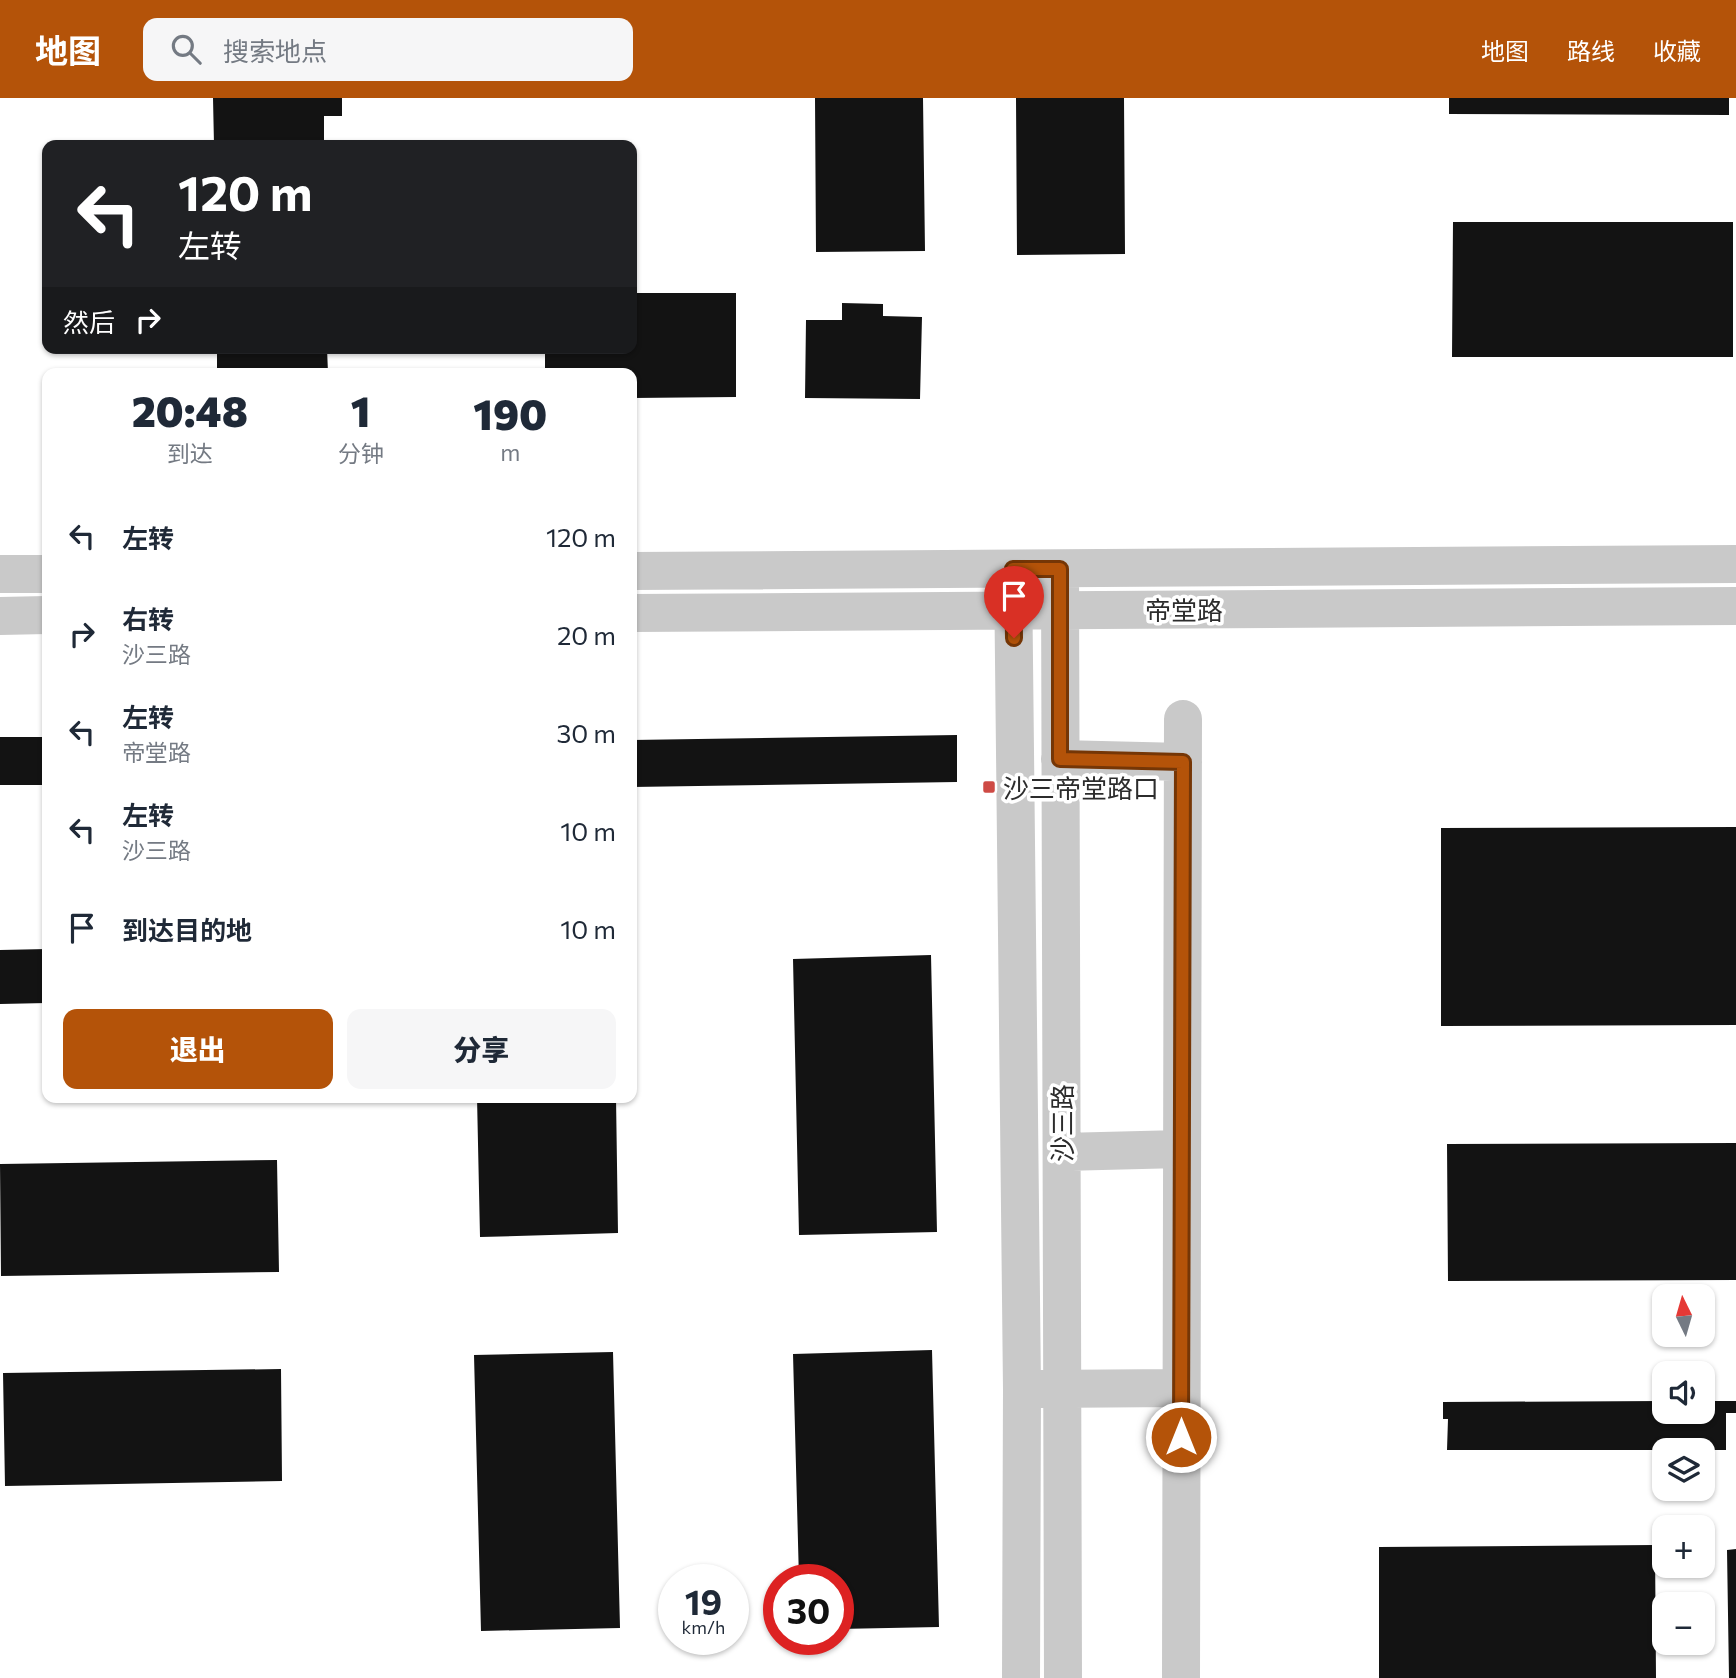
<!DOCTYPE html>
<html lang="zh">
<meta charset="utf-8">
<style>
body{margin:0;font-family:Commissioner,"Noto Sans SC",sans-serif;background:#f6f6f7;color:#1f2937;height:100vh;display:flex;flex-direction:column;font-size:26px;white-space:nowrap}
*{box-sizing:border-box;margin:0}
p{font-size:23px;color:#747a83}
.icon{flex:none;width:38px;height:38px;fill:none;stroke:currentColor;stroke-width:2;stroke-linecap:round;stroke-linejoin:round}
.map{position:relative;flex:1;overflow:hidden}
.sheet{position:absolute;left:42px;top:270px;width:595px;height:735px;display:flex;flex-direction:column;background:#fff;border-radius:14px;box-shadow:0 2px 5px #0004}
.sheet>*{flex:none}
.top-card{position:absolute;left:42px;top:42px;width:595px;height:214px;border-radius:14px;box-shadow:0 2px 5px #0004;background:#202124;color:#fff;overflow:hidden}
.needle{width:46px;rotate:355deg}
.buttons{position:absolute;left:1652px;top:1186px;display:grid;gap:14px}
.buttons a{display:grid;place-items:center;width:63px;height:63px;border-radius:14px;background:#fff;box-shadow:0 2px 5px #0004;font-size:35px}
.speed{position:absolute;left:658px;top:1466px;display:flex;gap:14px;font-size:35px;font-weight:700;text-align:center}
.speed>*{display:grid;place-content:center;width:91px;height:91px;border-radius:50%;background:#fff;box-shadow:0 2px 5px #0004;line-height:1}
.speed small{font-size:18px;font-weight:400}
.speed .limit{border:10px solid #d22;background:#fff;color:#111}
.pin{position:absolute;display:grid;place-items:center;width:60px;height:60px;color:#fff;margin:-72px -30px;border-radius:50% 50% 50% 0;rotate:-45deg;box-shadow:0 0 7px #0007}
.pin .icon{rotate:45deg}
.me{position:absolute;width:77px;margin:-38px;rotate:0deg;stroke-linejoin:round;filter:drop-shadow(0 0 5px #0008)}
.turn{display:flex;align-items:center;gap:24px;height:147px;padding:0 21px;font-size:32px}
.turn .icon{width:91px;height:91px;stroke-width:2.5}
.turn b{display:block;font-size:49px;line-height:60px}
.then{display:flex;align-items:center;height:66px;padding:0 21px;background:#0003;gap:14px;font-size:26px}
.eta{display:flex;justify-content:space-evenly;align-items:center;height:119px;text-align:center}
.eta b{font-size:42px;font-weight:800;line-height:49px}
.button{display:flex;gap:14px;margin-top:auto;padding:14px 21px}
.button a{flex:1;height:80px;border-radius:14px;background:#b45309;color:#fff;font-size:28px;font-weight:800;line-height:80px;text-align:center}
.button a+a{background:#f6f6f7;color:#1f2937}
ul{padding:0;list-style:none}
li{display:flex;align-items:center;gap:21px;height:98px;padding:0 21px}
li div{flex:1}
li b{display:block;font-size:26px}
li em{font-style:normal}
header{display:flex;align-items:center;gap:42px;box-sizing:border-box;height:98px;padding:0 35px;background:#b45309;color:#fff}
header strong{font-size:33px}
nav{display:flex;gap:38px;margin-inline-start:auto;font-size:24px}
.search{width:490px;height:63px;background:#f6f6f7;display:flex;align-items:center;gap:18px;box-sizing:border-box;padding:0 24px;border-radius:14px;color:#747a83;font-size:26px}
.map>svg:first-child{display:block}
</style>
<header>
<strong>地图</strong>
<div class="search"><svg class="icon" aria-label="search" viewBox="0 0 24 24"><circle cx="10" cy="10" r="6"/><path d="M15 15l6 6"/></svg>搜索地点</div>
<nav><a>地图</a><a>路线</a><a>收藏</a></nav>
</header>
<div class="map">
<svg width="1736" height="1580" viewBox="0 0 1736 1580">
<rect width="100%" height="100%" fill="#fff"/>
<path fill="#131313" d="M213,0H342V18H324V47H214Z
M815,0H923L925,153L816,154Z
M1016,0H1124L1125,156L1017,157Z
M1449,0H1729V17L1449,16Z
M1453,124H1733V259H1452Z
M632,195H736V299L632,300V275H545V250H632Z
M842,205L883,206V218L922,219L920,301L805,300L806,222H842Z
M217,250H327L328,275H217Z
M957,637V684L632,689V642Z
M0,639H47V687H0Z
M1736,729V927L1441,928V730Z
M47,851V905L0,906V852Z
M931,857L937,1134L799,1137L793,861Z
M477,999H616L618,1135L480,1139Z
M1736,1045V1182L1448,1183L1447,1046Z
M277,1062L279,1174L1,1178L0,1066Z
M932,1252L939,1529L838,1531V1482H799L793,1256Z
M613,1254L620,1530L481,1533L474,1257Z
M281,1271L282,1383L5,1388L3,1275Z
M1664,1303V1314H1703V1303H1736V1315H1726V1352H1447L1448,1321H1443V1304Z
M1655,1447L1656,1580H1379V1449Z
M1736,1451V1580H1729L1727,1452Z"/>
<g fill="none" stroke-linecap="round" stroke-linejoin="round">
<path stroke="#c9c9c9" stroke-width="38" d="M1013,471L1022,1291L1021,1580
M1060,471L1063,1580
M632,473L1736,466
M0,476H47
M632,515L1736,508
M0,518L47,517
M1060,661L1183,664
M1062,1054L1181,1051
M1036,1291L1180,1290
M1181,1580L1183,621"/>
</g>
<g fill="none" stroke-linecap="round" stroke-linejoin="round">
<defs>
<path id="route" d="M1014,540L1013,471H1060V661L1183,664L1181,1339"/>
</defs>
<use href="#route" stroke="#753606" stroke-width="18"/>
<use href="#route" stroke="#b45309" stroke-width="12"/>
</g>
<rect fill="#ce4a44" stroke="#fff" stroke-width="2.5" x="982" y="682" width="14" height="14" rx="3.5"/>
<g text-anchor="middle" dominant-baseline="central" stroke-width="7" stroke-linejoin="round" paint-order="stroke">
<g font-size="26" fill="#2c2c2c" stroke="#fff">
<text x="1184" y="511">帝堂路</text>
<text transform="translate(1061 1025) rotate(-90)">沙三路</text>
</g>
<g font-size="26" fill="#2c2c2c" stroke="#fff" text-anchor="start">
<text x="1003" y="689">沙三帝堂路口</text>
</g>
</g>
</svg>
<div class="buttons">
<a><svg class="needle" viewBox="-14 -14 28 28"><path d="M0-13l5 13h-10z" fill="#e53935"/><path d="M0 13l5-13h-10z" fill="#747a83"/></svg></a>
<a><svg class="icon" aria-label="sound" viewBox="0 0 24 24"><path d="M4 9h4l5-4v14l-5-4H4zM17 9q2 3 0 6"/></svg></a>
<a><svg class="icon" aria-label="layers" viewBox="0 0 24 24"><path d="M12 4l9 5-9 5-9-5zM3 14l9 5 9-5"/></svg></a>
<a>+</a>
<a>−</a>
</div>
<div class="speed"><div>19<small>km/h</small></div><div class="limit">30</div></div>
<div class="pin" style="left:1014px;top:540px;background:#d93025"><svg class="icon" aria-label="arrive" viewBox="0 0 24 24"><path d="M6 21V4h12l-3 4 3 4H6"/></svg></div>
<svg class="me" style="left:1181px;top:1339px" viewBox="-20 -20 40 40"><circle r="17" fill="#b45309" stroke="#fff" stroke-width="3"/><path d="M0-11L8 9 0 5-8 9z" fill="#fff"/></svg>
<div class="top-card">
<div class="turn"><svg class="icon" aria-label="left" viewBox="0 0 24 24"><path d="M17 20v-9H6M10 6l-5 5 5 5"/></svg><div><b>120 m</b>左转</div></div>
<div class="then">然后<svg class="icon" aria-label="right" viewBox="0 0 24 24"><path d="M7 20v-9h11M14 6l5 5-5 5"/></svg></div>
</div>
<section class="sheet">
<div class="eta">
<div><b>20:48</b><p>到达</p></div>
<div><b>1</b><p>分钟</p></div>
<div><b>190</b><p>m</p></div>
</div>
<ul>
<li><svg class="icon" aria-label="left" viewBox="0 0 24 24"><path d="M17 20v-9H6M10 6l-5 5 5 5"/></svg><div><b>左转</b></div><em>120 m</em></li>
<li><svg class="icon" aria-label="right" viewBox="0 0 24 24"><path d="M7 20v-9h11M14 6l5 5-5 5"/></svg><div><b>右转</b><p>沙三路</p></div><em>20 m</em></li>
<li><svg class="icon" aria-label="left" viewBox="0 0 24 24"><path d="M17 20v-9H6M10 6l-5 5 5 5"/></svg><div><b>左转</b><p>帝堂路</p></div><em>30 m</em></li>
<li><svg class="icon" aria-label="left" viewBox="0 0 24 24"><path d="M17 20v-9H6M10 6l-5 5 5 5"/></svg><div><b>左转</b><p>沙三路</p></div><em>10 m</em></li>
<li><svg class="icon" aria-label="arrive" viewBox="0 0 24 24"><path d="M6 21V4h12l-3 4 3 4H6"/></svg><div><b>到达目的地</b></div><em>10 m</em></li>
</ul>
<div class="button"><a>退出</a><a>分享</a></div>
</section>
</div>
